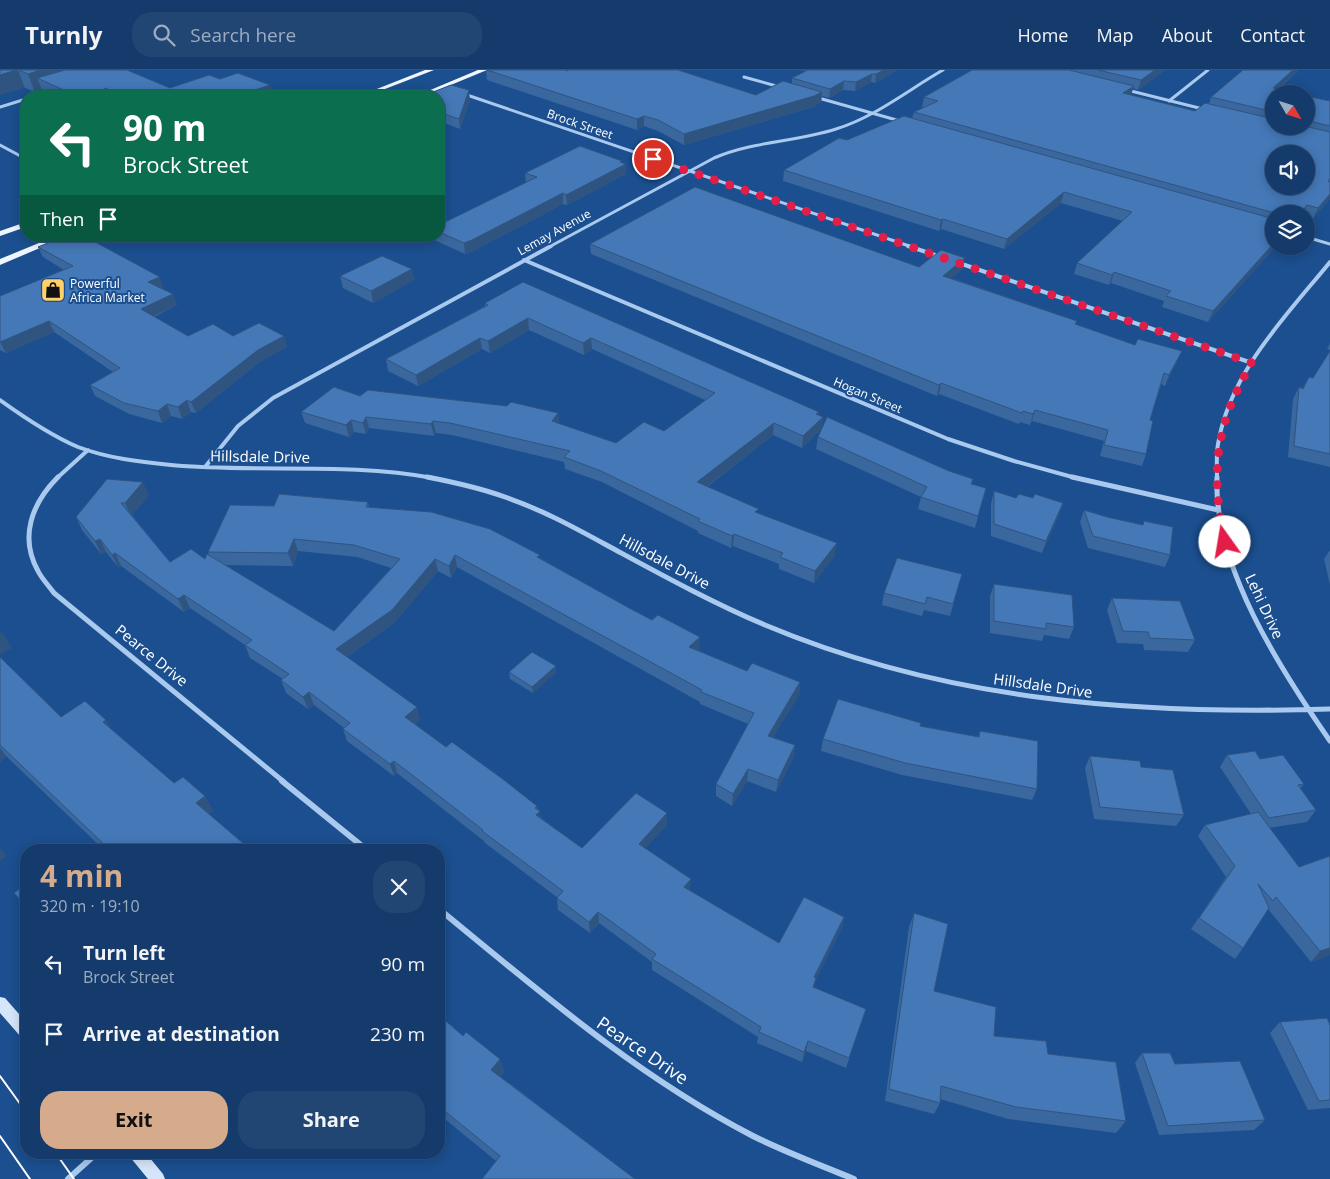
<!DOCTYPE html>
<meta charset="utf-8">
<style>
body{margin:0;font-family:"Open Sans",sans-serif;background:#214673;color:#f1f3f6;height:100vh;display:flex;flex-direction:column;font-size:19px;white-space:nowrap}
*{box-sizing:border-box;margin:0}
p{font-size:16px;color:#9dadc1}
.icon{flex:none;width:28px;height:28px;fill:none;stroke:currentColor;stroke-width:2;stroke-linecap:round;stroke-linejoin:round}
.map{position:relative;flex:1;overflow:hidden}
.panel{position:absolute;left:20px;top:774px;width:425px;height:315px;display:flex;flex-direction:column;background:#143b6b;border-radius:20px;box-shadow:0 2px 12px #0003,0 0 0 1px #33557e}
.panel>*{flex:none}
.top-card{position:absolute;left:20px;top:20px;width:425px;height:152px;border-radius:20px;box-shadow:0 2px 12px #0003,0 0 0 1px #33557e;background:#0b6e4f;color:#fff;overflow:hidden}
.needle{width:32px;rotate:129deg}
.fabs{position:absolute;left:1265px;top:15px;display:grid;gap:10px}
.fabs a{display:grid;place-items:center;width:50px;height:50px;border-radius:50%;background:#143b6b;box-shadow:0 2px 12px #0003,0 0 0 1px #33557e;font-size:25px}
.pin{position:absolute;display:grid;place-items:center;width:42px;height:42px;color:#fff;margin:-21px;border:2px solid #fff;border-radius:50%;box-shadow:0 1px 5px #0007}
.me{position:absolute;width:55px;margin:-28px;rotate:347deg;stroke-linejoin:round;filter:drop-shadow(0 0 4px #0008)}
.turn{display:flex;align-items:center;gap:18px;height:105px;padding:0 20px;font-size:22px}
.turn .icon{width:65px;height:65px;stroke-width:2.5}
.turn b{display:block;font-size:35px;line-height:42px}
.then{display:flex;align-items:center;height:48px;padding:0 20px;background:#0003;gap:10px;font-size:19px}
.round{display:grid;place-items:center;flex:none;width:52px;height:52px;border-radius:20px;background:#214673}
.headline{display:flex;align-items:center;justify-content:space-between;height:85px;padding:0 20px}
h1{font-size:30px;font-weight:700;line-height:38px;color:#d6ab8b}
.action{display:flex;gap:10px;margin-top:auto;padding:10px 20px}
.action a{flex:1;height:58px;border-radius:20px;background:#d6ab8b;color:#111;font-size:20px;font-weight:700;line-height:58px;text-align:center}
.action a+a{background:#214673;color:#f1f3f6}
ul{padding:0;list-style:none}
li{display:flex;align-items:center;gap:15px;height:70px;padding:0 20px}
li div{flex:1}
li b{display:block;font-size:19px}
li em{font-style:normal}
header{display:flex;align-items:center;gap:30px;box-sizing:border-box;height:70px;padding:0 25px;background:#143b6b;border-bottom:1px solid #33557e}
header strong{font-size:24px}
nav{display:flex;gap:28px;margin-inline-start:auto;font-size:18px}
.search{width:350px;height:45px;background:#214673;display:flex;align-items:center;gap:12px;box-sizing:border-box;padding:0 18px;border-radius:20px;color:#9dadc1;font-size:19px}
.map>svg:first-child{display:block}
</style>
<header>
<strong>Turnly</strong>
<div class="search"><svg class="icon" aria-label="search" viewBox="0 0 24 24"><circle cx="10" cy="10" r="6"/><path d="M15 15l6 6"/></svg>Search here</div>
<nav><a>Home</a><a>Map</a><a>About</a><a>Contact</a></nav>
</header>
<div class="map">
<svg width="1330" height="1109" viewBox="0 0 1330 1109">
<rect width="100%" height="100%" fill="#1b4f8f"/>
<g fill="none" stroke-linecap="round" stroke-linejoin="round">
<path stroke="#a9c9ee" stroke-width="3" d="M744,7L780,17
M1127,20L1203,39
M464,24L912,177
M35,26L48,22
M815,27L900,51
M1169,31L1208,0
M0,37L26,29
M0,75L26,89
M1306,167L1330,174
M549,177L714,88C753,71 796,72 836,59C875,47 908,20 943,0"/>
<path stroke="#a9c9ee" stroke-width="4" d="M908,176L941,187
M524,190L948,369L1014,391L1076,408
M959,193L1252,293
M0,330C25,348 50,365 78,377C107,388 140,392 171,395C259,403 347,392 433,408
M205,397L238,356L273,328L551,176
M57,408L88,380
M1217,408C1217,397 1216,385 1218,374C1230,302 1286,246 1330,192"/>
<path stroke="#a9c9ee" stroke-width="5" d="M58,407C32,433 19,467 38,501C42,509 49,516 54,523L284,712
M427,407C453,412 480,418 505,427C543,440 577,459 612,478C662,505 713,533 765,555C946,631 1136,645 1330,639
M1072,407L1218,440
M1217,407C1213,496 1281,600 1330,671"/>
<path stroke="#a9c9ee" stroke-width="6" d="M282,711L367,780
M439,839C539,921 637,1006 753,1066C785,1082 820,1095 854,1109
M68,1109L98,1082"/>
<path fill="#d6e6fa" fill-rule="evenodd" d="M0,927L5,928L26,952V969L21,967L0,943Z
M128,1082H145L163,1104L165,1109H148L130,1087Z"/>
<path fill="#f0f6ff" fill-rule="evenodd" d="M425,0H434L367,26H359Z
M478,0H487L424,26H416Z
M26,152V157L0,166V161Z
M56,166H68L0,195V189Z"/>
<path stroke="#fff" stroke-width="2" d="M0,1006L26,1042
M0,1066L30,1109
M55,1082L74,1109"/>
</g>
<path fill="#3a679d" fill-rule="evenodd" d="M0,0H127L170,18L220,9L273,26H45L42,20L35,22L25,18Z
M486,0L756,25L792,14V8L806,1L801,0H898L875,13L871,12L855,21L843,20L829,28L822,26L821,32L813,37L684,75L658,61L644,56L637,60L487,10Z
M972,0H1165L1138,20L1133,18L1131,25L1195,41L1209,34L1211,27L1243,0H1299L1274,24V56H1306V26L1330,31V129L1313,148L1306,146V144H1274V176H1276L1208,252L1162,237L1164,231L1111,213L1109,215L1074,204L1077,193L1123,151L1061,133L1004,179L941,159L939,161L783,111L784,100L847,70L912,48L914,42L924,37H922L924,27Z
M439,26L470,30L460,59L439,51Z
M622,93L626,104L567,135L563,134L473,181L465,184L432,169V166H439V155L526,113L525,103Z
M177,166H207L204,167L182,169Z
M590,174L919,197L963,199L951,208L1077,251L1076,254L1177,291L1165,316L1161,314L1150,350L1146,384L1142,396L1100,386L1104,371L1032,351L1030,355L1020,352L1019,354L939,324L937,326L591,184Z
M38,177L163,218L162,219L173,224L177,235L154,247L188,266H284L287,277L261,291L196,343L191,342L182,349L171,346L162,353L129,344L95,326L90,315L113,302L54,262L6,283L0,280V226L64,200L43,187Z
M412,199L414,210L373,233L343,218L340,206Z
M485,233L819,342V345L823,347L821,359L802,378L773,365L707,417L835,485L814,513L779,499V494L733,476L731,478L698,463V461L602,412L565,399L564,392L452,365L436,363L434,366L369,358L366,364L354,362L349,367L305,353L301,342L360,326L558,343L559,354L616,373L664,361L705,330L592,279L584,285L529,260L490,283L482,279L418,316L388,301L386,289L485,236Z
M1330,273V280L1327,279Z
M1330,281V397L1288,387L1293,329L1299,317L1303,318L1309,307L1313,308Z
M818,367L949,401L973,409L972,414L986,418L975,458L918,439L921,427L816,379Z
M994,421L1016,428L1059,445L1042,483L991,466V434Z
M149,425L132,445L170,492L205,489L209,485L208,482L274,436L368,432L369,437L540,488L699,579L698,581L747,601L800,612L799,625L773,667L795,675L793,688L776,722L747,711L732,736L716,726V714L748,654L700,634V632L457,497L451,508L438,501L395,552L347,587L420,650L415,654L446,677L537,736L541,748L582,778L667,755L645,778L690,821L779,873L844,847L842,858L816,909L814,918L866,939L846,998L806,981L802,992L757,973L758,967L652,900V892L599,853L590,863L558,840L557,828H558L485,773L484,771L397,703L394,706L347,671L343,659L344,658L314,635L308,639L286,623L281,610L283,609L250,588L245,575L190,538L184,542L121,496L118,497L106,482L101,484L82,460L76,447ZM298,481L357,487L391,498L334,561L225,495L293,496Z
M1084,440L1107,447L1143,455L1144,451L1170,485L1165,497L1088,478L1080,452Z
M1330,480V515L1324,489Z
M962,504L950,546L924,540L922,546L882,535L884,523Z
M994,514L1074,557L1069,569L1044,565L1042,571L990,563V526Z
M1112,528L1195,570L1188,582L1144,580L1143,574L1117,573L1107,540Z
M0,587L61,647L111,659L174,713L205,726L213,741L209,744L251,780H104L6,686L0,692Z
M509,602H556L533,623L510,609Z
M920,656L978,667L980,661L1037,719L1032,730L902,705L821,681L823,669Z
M1227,685L1260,689L1304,714L1300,719L1316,740L1307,752L1269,758L1330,885L1311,892L1268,839L1243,878L1235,889L1191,859L1226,807L1198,766L1205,755L1251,744L1220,697Z
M1090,686L1141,697L1184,745L1176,756L1094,749L1085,698Z
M914,843L934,921L994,966L1048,984L1126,1051L1116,1063L1008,1049L940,1029V1033L934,1044L885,1031L909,857Z
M439,945L463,966L500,989L504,1002L500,1006L635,1109L496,1091L446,1050L439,1058Z
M1280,952L1330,955V1038L1308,1040L1270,963Z
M1142,983L1175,994L1265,1050L1254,1060L1159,1065L1135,993Z"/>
<path fill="#305480" d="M16,0H18L25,18L0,25V5Z
M41,0H96L37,8L42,20L35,22L28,4Z
M884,0H898L875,13L876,4Z
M1155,0H1165L1138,20L1141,10Z
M1293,0H1299L1269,27L1273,18Z
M872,4L871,12L855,21L856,12Z
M844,11L843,20L829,28L830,19Z
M270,15L273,26H247L246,23Z
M1134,16L1131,25L1120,33L1123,23Z
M105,18L107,26H101Z
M469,20L470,30L460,59L459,49Z
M822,22L821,32L813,37L684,75V64Z
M644,46V56L637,60V49Z
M622,91V97L626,94V104L567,135L566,125Z
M1064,122L1061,133L1004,179L1007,169Z
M563,123V134L473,181L465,184L464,173Z
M1330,124V129L1313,148L1318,138Z
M1307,135L1304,144H1300Z
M943,149L941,159L939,161L941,150Z
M1274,173V176H1276L1208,252L1213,241Z
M965,188L963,199L941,216L943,206Z
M412,199L414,210L373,233L371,221Z
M1114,202L1111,213L1109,215L1112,205Z
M160,207L163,218L152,223L148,212Z
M173,224L177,235L145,250L141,239Z
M528,248L529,260L490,283L488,271Z
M49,251L54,262L6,283L0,272Z
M284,266L287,277L261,291L196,343L191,332L258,280Z
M480,268L482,279L418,316L416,305Z
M591,268L592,279L584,285L583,273Z
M1182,281L1177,291L1165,316L1169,305Z
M941,313L939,324L937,326L939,315Z
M187,330L191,342L182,349L178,337Z
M167,334L171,346L162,353L158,341Z
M1035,340L1032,351L1030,355L1033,344Z
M819,342L818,351L823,347L821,359L802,378L803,366L816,344Z
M558,343L559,355L552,351Z
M366,347L369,358L366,364L363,353Z
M351,350L354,362L349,367L346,355Z
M433,351L436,363L434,366L431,354Z
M774,353L773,365L697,424V412Z
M143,412L149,425L131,446L125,433Z
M1063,433L1059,445L1042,483L1046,471Z
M734,464L733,476L731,478L732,466Z
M100,469L106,482L101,484L95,471Z
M294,469L298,481L293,496L288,483Z
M837,473L835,485L814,513L815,501Z
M115,483L121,496L118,497L112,485Z
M455,485L457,497L451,508L449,496Z
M435,489L438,501L395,552L340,592L336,579Z
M184,525L190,538L184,542L178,529Z
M2,562L12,578L0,585V563Z
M700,567L699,579L689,590V577Z
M556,596V602L533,623L532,617Z
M800,612L799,625L767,678L768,666Z
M309,622L314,635L308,639L303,627Z
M417,637L420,650L409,659L405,647Z
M106,650L115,665L103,652Z
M795,675L793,688L776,722L778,710Z
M0,678L6,686L0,692Z
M394,691L397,703L394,706L390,694Z
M748,699L747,711L732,736L733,724Z
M205,726L213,741L204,748L196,733Z
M537,736L538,742L540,741L541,753L538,757L535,738Z
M667,743V755L639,785V774Z
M0,778L7,786L0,791Z
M691,809L690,821L684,817Z
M598,842L599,853L590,863L589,852Z
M844,847L842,858L816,909L814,919L810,928L814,907Z
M1330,878V885L1311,892L1320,881Z
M808,971L806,981L802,992L804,982Z
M500,989L504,1002L495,1012L491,1000Z
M441,1038L446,1050L439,1058V1040Z"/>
<path fill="#4478b7" stroke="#305480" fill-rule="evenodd" d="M0,0H16L0,5Z
M19,0H41L28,4Z
M65,0H127L170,18L209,5L220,9L238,3L270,15L246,23L253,26H124L105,18L101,26H77L37,8Z
M487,0H565L567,1L568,0H678L756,25L783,11L822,22L814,26L684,64L658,50L644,46L637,49Z
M808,0H884L876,4H872L856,12L844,11L830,19L792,8Z
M972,0H1069L1134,16L1123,23L1195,41L1205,33L1274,49V56H1304L1330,62V108L1328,111L1330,112V124L1318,138L1307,135L1300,144H1278L914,42L938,31L924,27ZM1274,84H1306V116H1274Z
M1098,0H1155L1141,10Z
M1243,0H1293L1273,18L1297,24H1274V42L1211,27Z
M451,15L469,20L459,49L439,42V26H423Z
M1306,26L1330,31V56L1306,50Z
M904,46L1274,149V173L1213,241L1166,226L1171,221L1114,202L1112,205L1077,193L1132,142L1064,122L1007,169L943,149L941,150L784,100L839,68L847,70Z
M580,76L622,91L620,92L626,94L566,125L563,123L472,170L464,173L439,162V155L537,107L525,103Z
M695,117L919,197L941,180L965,188L943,206L1077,251L1075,254L1135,275L1138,269L1182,281L1169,305L1164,303L1150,350L1153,351L1146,384L1104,375L1108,360L1035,340L1033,344L1023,341L1022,343L941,313L939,315L590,174Z
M65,166H84L160,207L148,212L173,224L141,239L188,266L213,254L233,266L259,253L284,266L258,280L191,332L187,330L178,337L167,334L158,341L124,333L90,315L120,298L49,251L0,272V226L73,196L38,177Z
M382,186L412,199L371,221L340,206Z
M523,212L819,342L816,344L823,347L803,366L774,353L697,412L759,439L755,442L837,473L815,501L780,487L783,483L734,464L732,466L698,451L700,449L601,401L564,387L570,381L450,353L433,351L431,354L366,347L363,353L351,350L346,355L301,342L334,317L360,326L368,320L507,336L511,332L558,343L552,351L616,373L644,352L664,361L715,323L591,268L583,273L528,248L488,271L480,268L416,305L386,289L488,235L485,233Z
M1330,281V384L1294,376L1299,317L1303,319L1309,307L1313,308Z
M827,347L949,401L973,409L971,414L986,418L978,446L921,427L927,417L818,367Z
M107,409L143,412L125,433H121L170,492L191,479L205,489L207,484L334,561L400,489L354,475L294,469L288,483L208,482L230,435L274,436L279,424L368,432L366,437L431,442L490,459L540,485L537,487L631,539L652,550L658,545L700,567L689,577L747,601L752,593L800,612L768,666L795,675L778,710L748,699L733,724L716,714L754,643L701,622L702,620L455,485L449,496L435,489L392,540L336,579L417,637L405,647L446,677L452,672L504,710L537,736L535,738L540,741L536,745L582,778L636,723L667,743L639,774L691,809L684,817L779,873L804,827L844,847L814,907L816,908L813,917L866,939L849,988L808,971L804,982L759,962L761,957L652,889L656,884L598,842L589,852L557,828L563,821L482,761L483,760L394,691L390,694L343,659L350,653L309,622L303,627L281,610L289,604L245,575L252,570L184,525L178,529L115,483L112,485L100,469L95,471L76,447Z
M994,421L1016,428L1019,424L1033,428L1035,424L1063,433L1046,471L994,454Z
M1084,440L1107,447L1143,455L1144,451L1173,457L1170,485L1093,466Z
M897,488L962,504L953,534L927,527L925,534L884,523Z
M994,514L1072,525L1074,557L1046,553V559L994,551Z
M1112,528L1180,531L1195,570L1150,568L1148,562L1123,561Z
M532,582L556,596L532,617L509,602Z
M0,587L61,647L85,631L106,650L103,652L174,713L183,707L205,726L196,733L251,780H110L0,675Z
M838,629L921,653L920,656L979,667L980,661L1038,671L1037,719L905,693L823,669Z
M1255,681L1260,689L1283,685L1304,714L1298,715L1316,740L1269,748L1227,685Z
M1090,686L1140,691L1141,697L1173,700L1184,745L1100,737Z
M1258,742L1299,797L1330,786V878L1320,881L1276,827L1273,831L1258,814L1269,838L1243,878L1199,848L1235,796L1205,755Z
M26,814V836L14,823Z
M914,843L948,854L934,921L996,937L994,966L1046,971L1048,984L1116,992L1126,1051L1016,1037L941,1016L940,1033L889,1019Z
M439,945L463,966L466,962L500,989L491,1000L635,1109H482L500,1086L441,1038L439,1040Z
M1327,948L1330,955V1030L1319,1031L1280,952Z
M1142,983H1170L1175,994L1240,991L1265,1050L1168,1056Z"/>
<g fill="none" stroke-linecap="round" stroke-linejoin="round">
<path stroke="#e11d48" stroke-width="9" stroke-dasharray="0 16.2" d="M653,89L1252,293C1215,354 1210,403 1225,472"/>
</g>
<defs>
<symbol id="shop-square" viewBox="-11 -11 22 22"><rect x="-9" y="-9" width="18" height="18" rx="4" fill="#ffd166" stroke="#1b4f8f"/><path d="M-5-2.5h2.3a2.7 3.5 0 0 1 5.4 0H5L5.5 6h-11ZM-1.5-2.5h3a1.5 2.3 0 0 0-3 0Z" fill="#111"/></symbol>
</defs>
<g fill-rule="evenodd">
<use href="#shop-square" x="39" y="206" width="28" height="28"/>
</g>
<g text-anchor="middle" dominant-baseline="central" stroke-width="4" stroke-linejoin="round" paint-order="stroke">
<g font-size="12" fill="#fff" stroke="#1b4f8f">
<text transform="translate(580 54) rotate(19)">Brock Street</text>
<text transform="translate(554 162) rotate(-29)">Lemay Avenue</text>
<text transform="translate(868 325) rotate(23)">Hogan Street</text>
</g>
<g font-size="12" fill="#fff" stroke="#1b4f8f" text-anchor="start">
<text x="70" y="213">Powerful<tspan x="70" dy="14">Africa Market</tspan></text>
</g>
<g font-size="15" fill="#fff" stroke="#1b4f8f">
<text transform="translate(260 386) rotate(1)">Hillsdale Drive</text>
<text transform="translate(665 491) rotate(28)">Hillsdale Drive</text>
<text transform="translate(1265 536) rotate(65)">Lehi Drive</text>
<text transform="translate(152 585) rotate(39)">Pearce Drive</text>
<text transform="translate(1043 615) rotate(8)">Hillsdale Drive</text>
</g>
<g font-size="18" fill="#fff" stroke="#1b4f8f">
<text transform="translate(643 980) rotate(34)">Pearce Drive</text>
</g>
</g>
</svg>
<div class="fabs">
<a><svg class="needle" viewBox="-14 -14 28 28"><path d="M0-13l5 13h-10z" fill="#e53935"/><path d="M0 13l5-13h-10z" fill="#9dadc1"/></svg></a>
<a><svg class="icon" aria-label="sound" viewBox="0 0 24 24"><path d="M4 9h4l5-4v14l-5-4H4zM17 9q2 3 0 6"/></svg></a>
<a><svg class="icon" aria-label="layers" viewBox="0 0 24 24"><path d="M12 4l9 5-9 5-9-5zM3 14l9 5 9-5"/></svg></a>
</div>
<div class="pin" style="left:653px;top:89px;background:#d93025"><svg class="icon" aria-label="arrive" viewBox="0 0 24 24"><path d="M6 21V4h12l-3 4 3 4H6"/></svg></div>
<svg class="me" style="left:1225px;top:472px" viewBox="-20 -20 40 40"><circle r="19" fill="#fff"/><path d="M0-13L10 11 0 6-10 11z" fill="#e11d48"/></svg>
<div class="top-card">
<div class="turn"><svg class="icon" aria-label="left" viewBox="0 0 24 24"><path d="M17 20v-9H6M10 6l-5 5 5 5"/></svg><div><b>90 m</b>Brock Street</div></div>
<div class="then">Then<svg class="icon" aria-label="arrive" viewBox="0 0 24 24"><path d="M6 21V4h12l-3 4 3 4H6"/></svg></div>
</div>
<section class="panel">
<div class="headline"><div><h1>4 min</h1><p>320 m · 19:10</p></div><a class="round"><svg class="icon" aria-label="close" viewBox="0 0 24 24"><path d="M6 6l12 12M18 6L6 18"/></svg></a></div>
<ul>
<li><svg class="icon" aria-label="left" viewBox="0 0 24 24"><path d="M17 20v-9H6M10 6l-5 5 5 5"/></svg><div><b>Turn left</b><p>Brock Street</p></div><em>90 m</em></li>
<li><svg class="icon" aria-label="arrive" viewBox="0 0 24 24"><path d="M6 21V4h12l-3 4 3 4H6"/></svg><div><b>Arrive at destination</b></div><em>230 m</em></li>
</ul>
<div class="action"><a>Exit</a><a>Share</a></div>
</section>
</div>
